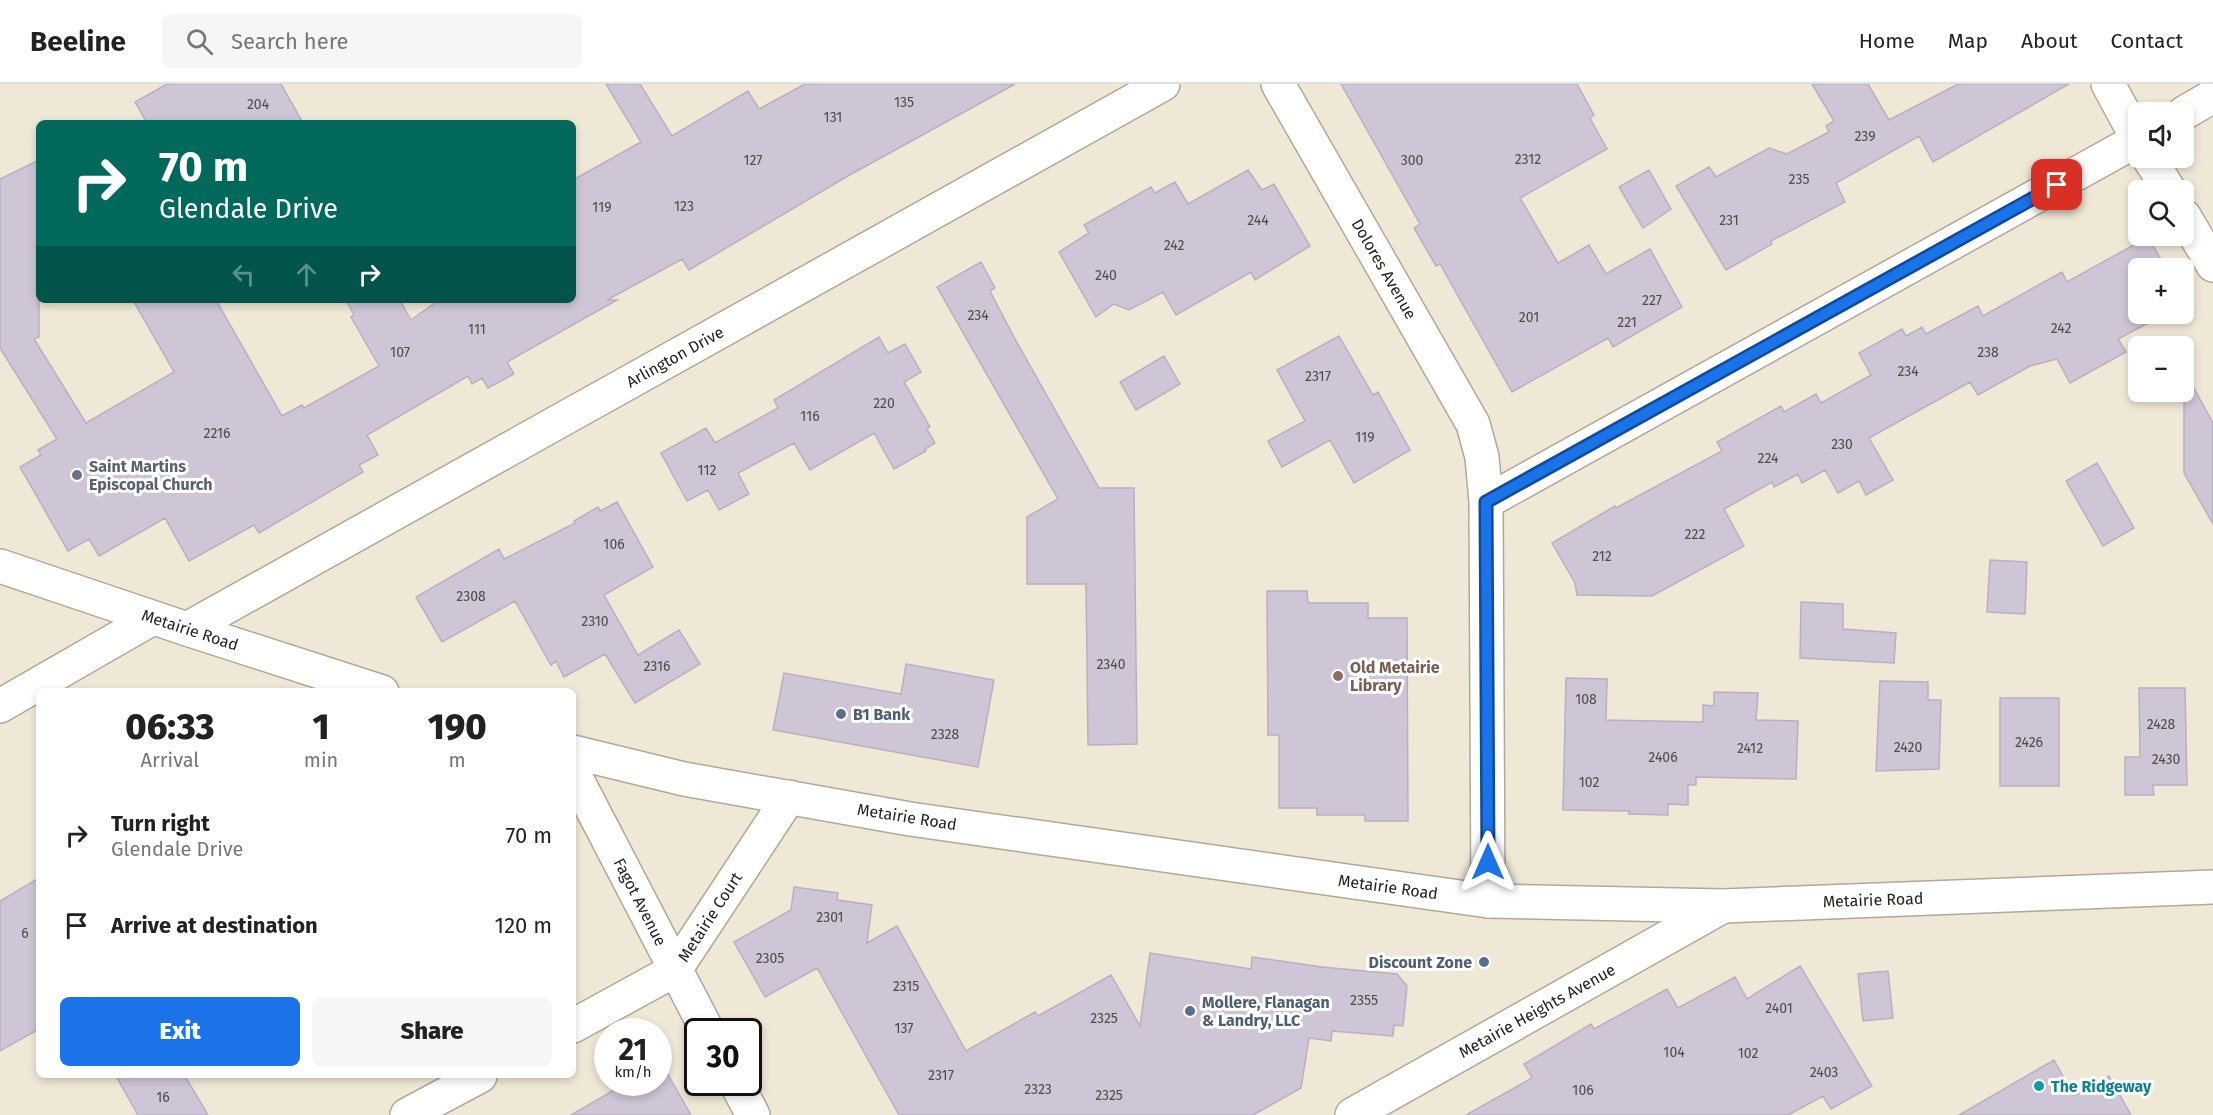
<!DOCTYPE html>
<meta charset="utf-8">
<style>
body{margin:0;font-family:"Fira Sans",sans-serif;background:#f6f6f6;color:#222;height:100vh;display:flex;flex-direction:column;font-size:22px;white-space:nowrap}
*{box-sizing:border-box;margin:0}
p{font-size:20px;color:#767676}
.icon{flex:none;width:33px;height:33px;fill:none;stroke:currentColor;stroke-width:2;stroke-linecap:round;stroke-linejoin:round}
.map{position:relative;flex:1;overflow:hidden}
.drawer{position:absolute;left:36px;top:604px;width:540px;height:390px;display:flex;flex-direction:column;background:#fff;border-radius:9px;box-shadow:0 3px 9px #0003}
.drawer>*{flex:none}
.guide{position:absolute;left:36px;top:36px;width:540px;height:183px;border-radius:9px;box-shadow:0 3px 9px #0003;background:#00695c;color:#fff;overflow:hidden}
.controls{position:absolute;left:2128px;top:18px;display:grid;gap:12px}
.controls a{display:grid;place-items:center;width:66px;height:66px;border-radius:9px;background:#fff;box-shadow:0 3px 9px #0003;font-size:30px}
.speed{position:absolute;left:594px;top:934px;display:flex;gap:12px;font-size:30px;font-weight:700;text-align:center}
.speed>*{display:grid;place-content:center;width:78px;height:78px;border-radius:50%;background:#fff;box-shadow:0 3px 9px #0003;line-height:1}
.speed small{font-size:15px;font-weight:400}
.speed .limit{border:3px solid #111;border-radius:9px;background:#fff;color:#111}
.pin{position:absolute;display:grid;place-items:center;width:51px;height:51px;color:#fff;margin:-26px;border-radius:12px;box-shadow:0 3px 9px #0006}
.me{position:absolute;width:66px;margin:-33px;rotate:0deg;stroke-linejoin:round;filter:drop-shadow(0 0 4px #0008)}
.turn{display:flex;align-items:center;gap:21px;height:126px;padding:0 24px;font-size:27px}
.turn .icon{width:78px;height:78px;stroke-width:2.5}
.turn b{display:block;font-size:42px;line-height:51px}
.lanes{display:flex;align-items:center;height:57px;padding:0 24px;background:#0003;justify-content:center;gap:30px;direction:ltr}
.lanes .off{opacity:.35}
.eta{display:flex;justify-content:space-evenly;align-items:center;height:102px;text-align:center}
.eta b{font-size:36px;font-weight:800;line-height:42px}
.button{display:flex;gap:12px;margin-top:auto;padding:12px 24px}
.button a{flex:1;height:69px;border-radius:9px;background:#1a73e8;color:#fff;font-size:24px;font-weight:800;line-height:69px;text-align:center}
.button a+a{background:#f6f6f6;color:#222}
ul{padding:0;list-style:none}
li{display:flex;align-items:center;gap:18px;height:90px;padding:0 24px}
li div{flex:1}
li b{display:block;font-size:22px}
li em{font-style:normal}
header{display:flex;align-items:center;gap:36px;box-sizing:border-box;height:84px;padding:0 30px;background:#fff;border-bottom:2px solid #e0e0e0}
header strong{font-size:28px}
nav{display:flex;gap:33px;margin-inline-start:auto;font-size:21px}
.search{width:420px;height:54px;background:#f6f6f6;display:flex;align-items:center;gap:15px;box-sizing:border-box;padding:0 21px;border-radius:9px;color:#767676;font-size:22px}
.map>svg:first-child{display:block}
</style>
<header>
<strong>Beeline</strong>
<div class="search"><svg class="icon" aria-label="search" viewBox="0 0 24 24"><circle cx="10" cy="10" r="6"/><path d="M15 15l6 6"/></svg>Search here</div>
<nav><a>Home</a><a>Map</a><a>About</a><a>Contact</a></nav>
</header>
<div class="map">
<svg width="2213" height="1031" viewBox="0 0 2213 1031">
<rect width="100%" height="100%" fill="#f0e8d7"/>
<path fill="#cec6d6" stroke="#b8afc0" stroke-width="1.5" d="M167,0H281L303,39H147L135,18Z
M606,0H640L672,52L748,7L759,25L805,0H1015L846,93L689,186L682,175L607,216H617L507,278L514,290L488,304L482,294L472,300L468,292L367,351L378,371L359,381L363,388L259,449L254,441L189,477L165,434L99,472L89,455L68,467L20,383L41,371L38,366L57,355L0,264V95L39,76V253L34,255L86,339L174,288L133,216H216L282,332L302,321L304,324L379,282L351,233L354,231L346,216H400L411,236L439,216H573V96L641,58Z
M1341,0H1577L1594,31L1590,34L1607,65L1520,114L1558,179L1589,161L1606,190L1650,165L1682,223L1613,263L1608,254L1512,308L1440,180L1436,182L1414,144L1420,140Z
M1812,0H1868L1889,36L1958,0H2069L1933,78L1919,52L1836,99L1845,118L1771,157L1772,160L1726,186L1676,102L1709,83L1716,93L1769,64L1787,70L1829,48L1826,42L1834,37Z
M1248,86L1262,106L1274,100L1310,162L1255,196L1251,188L1176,231L1163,208L1129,226L1114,220L1096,233L1059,168L1089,149L1084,141L1151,103L1155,109L1175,98L1188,120Z
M1649,86L1671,125L1643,144L1619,103Z
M2148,153L2166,184H2129L2139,203V230H2153L2156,235L2118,255L2126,268L2070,299L2057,275L2030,282L1978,311L1970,298L1869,354L1893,396L1866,411L1859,397L1838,409L1825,386L1802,399L1798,390L1774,403L1772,398L1724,425L1744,462L1652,512L1577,511L1575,499L1552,459L1615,422L1616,424L1722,367L1717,358L1781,322L1784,328L1816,310L1821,319L1871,291L1859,269L1902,245L1906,252L1922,243L1926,250L1978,222L1983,232L2062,188L2067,198Z
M981,178L995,204L990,207L1015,255L1099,404H1134L1137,660L1088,661L1086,500H1027V433L1058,415L937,203Z
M1339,252L1373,311L1378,308L1410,366L1354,399L1330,356L1282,383L1268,357L1305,337L1277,286Z
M879,253L888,269L905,260L921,288L904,298L930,343L927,345L935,359L925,365L926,367L894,385L874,349L810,386L794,359L738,389L749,410L719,426L708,406L687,417L661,369L706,344L715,359L778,324L774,316Z
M1164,272L1180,300L1136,326L1120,298Z
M2184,286L2213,339V440L2184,389Z
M2097,379L2134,444L2103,462L2066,397Z
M617,418L653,483L604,511L638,571L679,546L700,580L635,619L605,570L564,593L556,577L551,581L515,517L442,558L416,513L499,465L504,475L575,439L574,437L598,423L600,427Z
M1990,476L2027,478L2025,530L1987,528Z
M1267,507H1307L1308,519H1368V534H1407L1408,737H1365V731H1317V724H1279V651H1268Z
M1801,518L1843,520V545L1896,549L1894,579L1800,574Z
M906,580L994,596L978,683L773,646L784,589L901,610Z
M1566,594L1607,595L1606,636L1703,638V621L1714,622V608L1758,609L1756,636L1798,637L1796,695L1696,693V701H1688V721L1668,720V731L1629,730V727L1563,726Z
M1880,597L1928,598V616H1941L1939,685L1876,687Z
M2139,604H2185L2187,701H2153L2154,711H2125V673H2140Z
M2000,614H2059V702H2000Z
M39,794V945L0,967V817Z
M794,803L838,809L837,816L872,821L867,859L897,842L966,967L1035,928L1038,932L1111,891L1140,942L1150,869L1251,885L1252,873L1322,883L1397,890L1407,902L1403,942L1394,941L1393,952L1332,947L1331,957L1309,954L1301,1004L1253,1031H899L817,884L765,913L734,858L791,826Z
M1800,882L1872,1002L1831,1025L1823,1012L1788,1031H1466L1532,994L1524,980L1591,940L1594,945L1667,905L1678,924L1735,893L1747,915Z
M1888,887L1893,934L1863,937L1858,890Z
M658,973L691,1031H571L623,1001L621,999H658Z
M2054,976L2074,1012L2109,992L2131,1031H1959Z
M116,992H185L208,1031H138Z"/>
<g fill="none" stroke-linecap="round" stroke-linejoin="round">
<defs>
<path id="minor" d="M1278,0L1473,340L1482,373L1486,418L1488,817
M2108,0L2139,57
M2184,29L2213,12
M2149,74L2169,106
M2184,132L2213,181
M1486,418L2139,55
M187,545L1163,0
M0,622L153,534
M573,688L708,948
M573,942L675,886L789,713
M736,999L753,1031
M407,1031L480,992
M1352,1031L1723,822"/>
<path id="secondary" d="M0,482L187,545L382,608
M573,668L684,695L910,735L1488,817L1723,822L2213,803"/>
</defs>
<use href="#minor" stroke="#b0a898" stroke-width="36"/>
<use href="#secondary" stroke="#b0a898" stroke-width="36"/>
<use href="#minor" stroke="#fff" stroke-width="33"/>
<use href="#secondary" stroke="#fff" stroke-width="33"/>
</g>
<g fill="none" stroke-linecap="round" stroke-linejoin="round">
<defs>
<path id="route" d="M1488,778L1486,418L2057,101"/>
</defs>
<use href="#route" stroke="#114b97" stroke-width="15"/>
<use href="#route" stroke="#1a73e8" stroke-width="10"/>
</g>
<circle fill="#6b7280" stroke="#fff" stroke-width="2" cx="77" cy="391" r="6"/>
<circle fill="#8d6e63" stroke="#fff" stroke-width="2" cx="1338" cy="592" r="6"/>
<g fill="#5c6f8a" stroke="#fff" stroke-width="2">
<circle cx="841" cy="630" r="6"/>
<circle cx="1484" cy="878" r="6"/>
<circle cx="1190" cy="927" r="6"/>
</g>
<circle fill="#0f9aa8" stroke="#fff" stroke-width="2" cx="2039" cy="1002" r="6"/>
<g text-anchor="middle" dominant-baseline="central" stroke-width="6" stroke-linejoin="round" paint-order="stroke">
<g font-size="14" fill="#4e4b4a">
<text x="904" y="18">135</text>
<text x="258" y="20">204</text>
<text x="833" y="33">131</text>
<text x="1865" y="52">239</text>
<text x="1528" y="75">2312</text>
<text x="753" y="76">127</text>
<text x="1412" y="76">300</text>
<text x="1799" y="95">235</text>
<text x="684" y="122">123</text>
<text x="602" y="123">119</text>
<text x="1258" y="136">244</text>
<text x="1729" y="136">231</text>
<text x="1174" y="161">242</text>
<text x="1106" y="191">240</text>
<text x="1652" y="216">227</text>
<text x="978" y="231">234</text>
<text x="1529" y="233">201</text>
<text x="1627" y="238">221</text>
<text x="2061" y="244">242</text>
<text x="477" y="245">111</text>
<text x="400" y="268">107</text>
<text x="1988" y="268">238</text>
<text x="1908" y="287">234</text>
<text x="1318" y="292">2317</text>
<text x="884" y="319">220</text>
<text x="810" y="332">116</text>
<text x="217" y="349">2216</text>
<text x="1365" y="353">119</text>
<text x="1842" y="360">230</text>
<text x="1768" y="374">224</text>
<text x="707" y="386">112</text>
<text x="1695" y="450">222</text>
<text x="614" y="460">106</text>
<text x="1602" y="472">212</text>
<text x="471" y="512">2308</text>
<text x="595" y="537">2310</text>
<text x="1111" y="580">2340</text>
<text x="657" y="582">2316</text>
<text x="1586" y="615">108</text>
<text x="2161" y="640">2428</text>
<text x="945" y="650">2328</text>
<text x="2029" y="658">2426</text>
<text x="1908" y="663">2420</text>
<text x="1750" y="664">2412</text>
<text x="1663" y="673">2406</text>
<text x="2166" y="675">2430</text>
<text x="1589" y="698">102</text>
<text x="830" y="833">2301</text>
<text x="25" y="849">6</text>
<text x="770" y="874">2305</text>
<text x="906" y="902">2315</text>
<text x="1364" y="916">2355</text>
<text x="1779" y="924">2401</text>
<text x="1104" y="934">2325</text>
<text x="904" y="944">137</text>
<text x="1674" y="968">104</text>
<text x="1748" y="969">102</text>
<text x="1824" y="988">2403</text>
<text x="941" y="991">2317</text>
<text x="1038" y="1005">2323</text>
<text x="1583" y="1006">106</text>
<text x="1109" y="1011">2325</text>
<text x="163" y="1013">16</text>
</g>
<g font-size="16" fill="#24221b" stroke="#fff">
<text transform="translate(1384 185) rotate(60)">Dolores Avenue</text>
<text transform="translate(675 273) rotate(-29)">Arlington Drive</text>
<text transform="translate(190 546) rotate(18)">Metairie Road</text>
<text transform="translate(907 733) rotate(9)">Metairie Road</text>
<text transform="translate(1388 803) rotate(8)">Metairie Road</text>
<text transform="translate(1873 816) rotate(-2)">Metairie Road</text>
<text transform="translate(640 818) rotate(63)">Fagot Avenue</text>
<text transform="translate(710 833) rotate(-57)">Metairie Court</text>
<text transform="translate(1537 927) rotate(-29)">Metairie Heights Avenue</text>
</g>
<g font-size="16" font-weight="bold" fill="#5b616d" stroke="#fff" text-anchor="start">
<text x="89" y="382">Saint Martins<tspan x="89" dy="18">Episcopal Church</tspan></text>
</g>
<g font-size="16" font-weight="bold" fill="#785e54" stroke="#fff" text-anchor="start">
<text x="1350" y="583">Old Metairie<tspan x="1350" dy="18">Library</tspan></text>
</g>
<g font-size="16" font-weight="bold" fill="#4e5e75" stroke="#fff" text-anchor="start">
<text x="853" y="630">B1 Bank</text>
<text x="1472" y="878" text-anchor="end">Discount Zone</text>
<text x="1202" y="918">Mollere, Flanagan<tspan x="1202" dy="18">&amp; Landry, LLC</tspan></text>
</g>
<g font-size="16" font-weight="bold" fill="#0d838f" stroke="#fff" text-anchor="start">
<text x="2051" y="1002">The Ridgeway</text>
</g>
</g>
</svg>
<div class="controls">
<a><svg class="icon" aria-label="sound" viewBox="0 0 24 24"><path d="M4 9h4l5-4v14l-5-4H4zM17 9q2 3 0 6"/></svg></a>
<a><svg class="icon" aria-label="search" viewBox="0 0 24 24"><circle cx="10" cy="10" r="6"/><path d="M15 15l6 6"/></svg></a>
<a>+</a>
<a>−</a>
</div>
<div class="speed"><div>21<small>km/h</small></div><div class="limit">30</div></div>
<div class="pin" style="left:2057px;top:101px;background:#d93025"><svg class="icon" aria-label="arrive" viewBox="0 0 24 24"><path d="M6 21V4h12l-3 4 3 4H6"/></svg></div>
<svg class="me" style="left:1488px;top:778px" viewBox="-20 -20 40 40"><path d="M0-17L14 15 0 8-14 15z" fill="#1a73e8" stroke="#fff" stroke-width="4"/></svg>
<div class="guide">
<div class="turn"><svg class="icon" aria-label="right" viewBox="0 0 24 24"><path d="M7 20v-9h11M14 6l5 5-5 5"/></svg><div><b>70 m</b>Glendale Drive</div></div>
<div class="lanes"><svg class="icon off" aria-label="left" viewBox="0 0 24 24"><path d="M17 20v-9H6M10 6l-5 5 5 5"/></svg><svg class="icon off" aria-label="ahead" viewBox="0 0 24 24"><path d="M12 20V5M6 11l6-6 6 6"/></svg><svg class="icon" aria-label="right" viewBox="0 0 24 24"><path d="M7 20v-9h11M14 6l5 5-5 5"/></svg></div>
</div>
<section class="drawer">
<div class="eta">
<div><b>06:33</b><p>Arrival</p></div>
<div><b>1</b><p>min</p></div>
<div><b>190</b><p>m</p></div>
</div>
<ul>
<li><svg class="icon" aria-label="right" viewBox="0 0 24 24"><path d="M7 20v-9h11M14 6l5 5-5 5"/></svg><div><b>Turn right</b><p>Glendale Drive</p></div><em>70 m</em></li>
<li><svg class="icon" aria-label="arrive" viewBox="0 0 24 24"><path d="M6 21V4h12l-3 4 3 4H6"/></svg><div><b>Arrive at destination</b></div><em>120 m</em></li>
</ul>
<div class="button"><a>Exit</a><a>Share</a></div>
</section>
</div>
